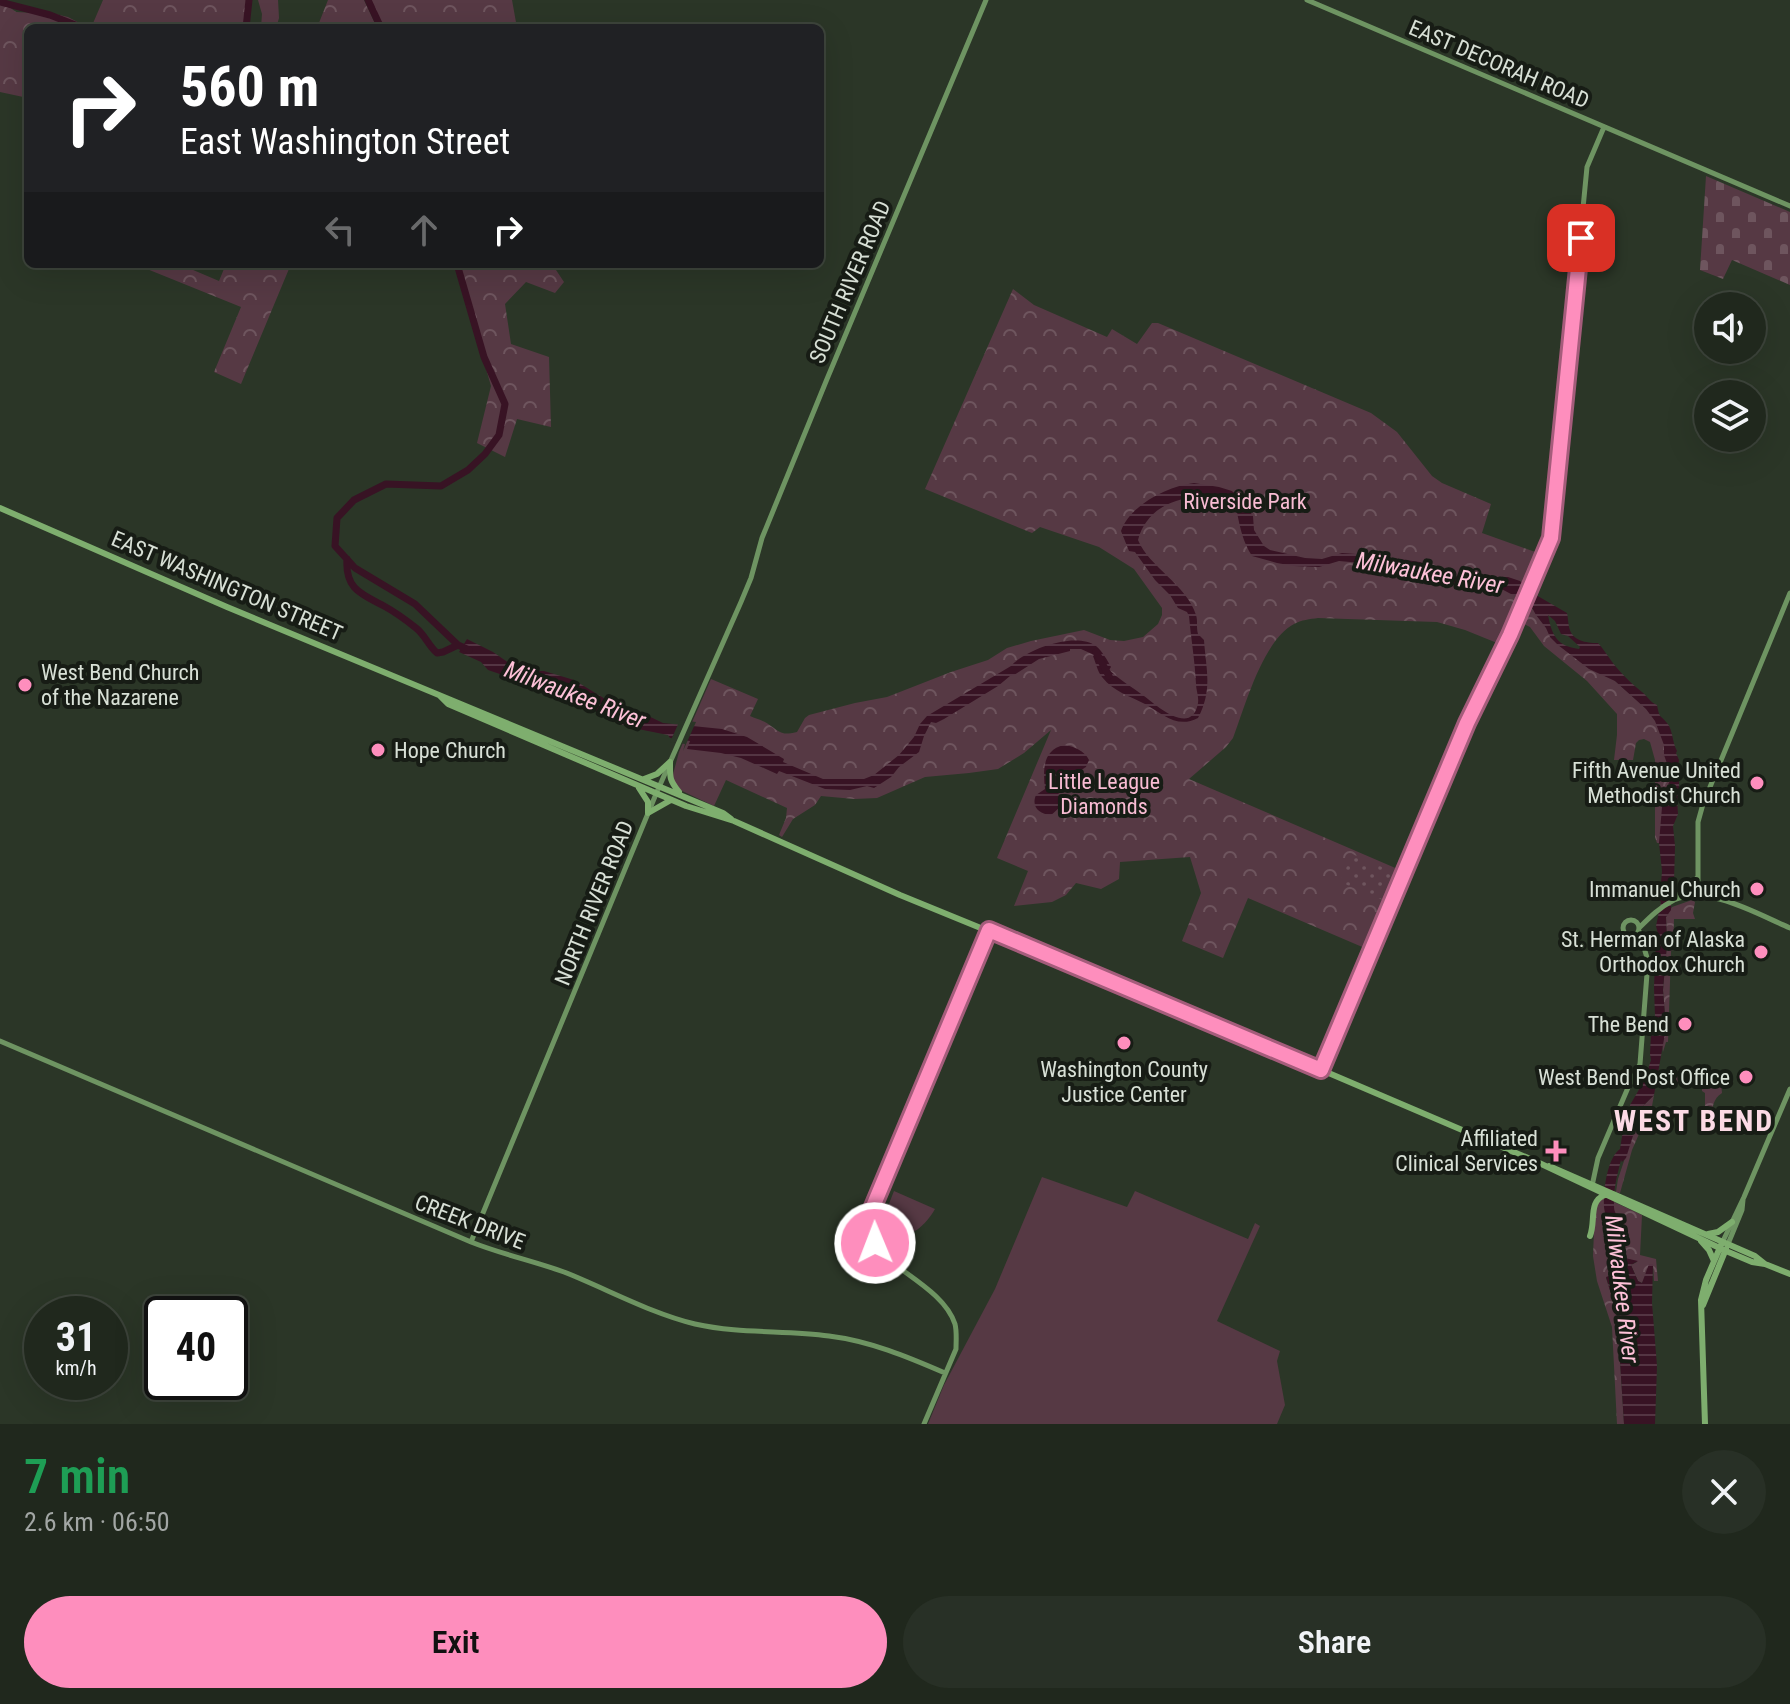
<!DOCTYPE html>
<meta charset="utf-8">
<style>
body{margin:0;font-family:"Roboto Condensed",sans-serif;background:#283026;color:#f1f3f6;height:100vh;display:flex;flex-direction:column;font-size:30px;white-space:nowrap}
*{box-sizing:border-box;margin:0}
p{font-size:26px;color:#a2a6a4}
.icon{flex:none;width:44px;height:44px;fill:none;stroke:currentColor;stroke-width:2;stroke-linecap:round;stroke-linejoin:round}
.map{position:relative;height:1424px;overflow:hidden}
.sheet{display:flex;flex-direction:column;background:#20281d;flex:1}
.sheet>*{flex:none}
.top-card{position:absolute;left:24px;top:24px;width:800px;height:244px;border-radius:12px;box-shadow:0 8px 32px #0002,0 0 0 2px #3d443b;background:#202124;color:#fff;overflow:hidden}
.buttons{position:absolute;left:1694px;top:292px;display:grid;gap:16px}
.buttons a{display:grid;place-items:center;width:72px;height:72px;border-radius:50%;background:#20281d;box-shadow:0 8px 32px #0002,0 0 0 2px #3d443b;font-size:40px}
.speed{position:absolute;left:24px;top:1296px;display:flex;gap:16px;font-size:40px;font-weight:700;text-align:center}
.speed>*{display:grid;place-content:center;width:104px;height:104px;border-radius:50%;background:#20281d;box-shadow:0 8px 32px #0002,0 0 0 2px #3d443b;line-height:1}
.speed small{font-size:20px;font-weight:400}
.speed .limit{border:4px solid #111;border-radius:12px;background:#fff;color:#111}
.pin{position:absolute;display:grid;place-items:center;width:68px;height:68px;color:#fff;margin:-34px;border-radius:16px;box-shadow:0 4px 12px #0006}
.me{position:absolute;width:88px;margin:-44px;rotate:359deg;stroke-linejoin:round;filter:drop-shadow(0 0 6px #0008)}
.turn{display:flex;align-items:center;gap:28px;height:168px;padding:0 24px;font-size:36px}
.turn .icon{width:104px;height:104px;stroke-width:2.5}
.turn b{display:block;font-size:56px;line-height:68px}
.lanes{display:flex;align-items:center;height:76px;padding:0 24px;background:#0003;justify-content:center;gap:40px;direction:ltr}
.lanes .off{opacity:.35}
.round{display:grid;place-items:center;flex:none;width:84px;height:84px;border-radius:42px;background:#283026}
.overview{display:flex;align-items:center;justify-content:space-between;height:136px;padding:0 24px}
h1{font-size:48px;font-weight:600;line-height:60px;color:#1e9e55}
.button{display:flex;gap:16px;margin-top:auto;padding:16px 24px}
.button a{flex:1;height:92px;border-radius:48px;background:#fe8ebd;color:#111;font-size:32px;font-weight:600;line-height:92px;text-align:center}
.button a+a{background:#283026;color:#f1f3f6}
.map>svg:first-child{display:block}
</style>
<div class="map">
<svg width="1790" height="1424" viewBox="0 0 1790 1424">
<defs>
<pattern id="cemetery-stones" width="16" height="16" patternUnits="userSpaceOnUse" patternTransform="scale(2)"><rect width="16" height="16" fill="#563944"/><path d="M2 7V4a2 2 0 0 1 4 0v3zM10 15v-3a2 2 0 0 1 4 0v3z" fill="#6e555e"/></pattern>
<pattern id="park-crowns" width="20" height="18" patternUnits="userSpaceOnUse" patternTransform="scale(2)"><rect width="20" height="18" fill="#563944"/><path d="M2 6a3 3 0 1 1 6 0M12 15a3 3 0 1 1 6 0" fill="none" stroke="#6e555e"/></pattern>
<pattern id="garden-dots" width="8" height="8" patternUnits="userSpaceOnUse" patternTransform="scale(2)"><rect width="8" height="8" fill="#563944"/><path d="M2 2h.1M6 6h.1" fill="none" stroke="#6e555e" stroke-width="1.8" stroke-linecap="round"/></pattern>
<pattern id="water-rules" width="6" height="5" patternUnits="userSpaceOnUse" patternTransform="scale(2)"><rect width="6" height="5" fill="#381324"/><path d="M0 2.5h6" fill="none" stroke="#543543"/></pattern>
</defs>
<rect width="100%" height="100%" fill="#2b3627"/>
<path fill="#563944" d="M1042,1177L1127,1207L1135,1191L1248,1239L1255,1223L1260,1226L1217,1321L1280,1351L1277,1361L1285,1405L1277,1424H928L944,1385L995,1289Z
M894,1191L935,1209C922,1232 902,1243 877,1234Z"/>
<path fill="url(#cemetery-stones)" d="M1706,176L1790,212V285L1732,260L1723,279L1700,270Z"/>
<path fill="url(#park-crowns)" d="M0,0L16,12L55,14L68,17L89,28H28V98L0,92Z
M103,0H249L246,28H91Z
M258,0H278L279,18L276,28H261L262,14Z
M328,0H364L377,28H317Z
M368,0H512L517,28H381Z
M149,264H179L219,281L226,264H291L241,384L214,372L241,307L147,269Z
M456,264H552L564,282L555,293L526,282L505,304L511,344L549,357L551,427L517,419L505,457L477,443L491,386Z
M1013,289L1034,305L1107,337L1112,329L1137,344L1152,323H1158L1371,413L1397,432L1432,476L1442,483L1491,504L1482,533L1541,554L1502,645L1465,630L1437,622L1318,618C1310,619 1301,620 1294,624C1263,640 1245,706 1233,738L1226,747L1189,779L1400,870L1401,872L1367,949L1248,898L1223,958L1182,941L1201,893L1190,857L1120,862L1119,879L1101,889L1076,883L1066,895L1052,902L1014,906L1028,871L997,858L1051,730L1024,753L998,769L969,773L925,777L877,798L854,799L821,796L815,805L793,819L782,837L779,835L786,818L787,808L726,780L714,806L680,790L672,778L679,752L711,679L758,699L750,716C757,719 765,721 771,726C782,734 783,735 797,732L805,718L809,715L855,703L887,697L951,672L988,660L1007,648L1031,641L1084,630L1110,640L1124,641L1143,637L1158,624L1162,615V608L1134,569L1099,547L1040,527L1032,533L925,489Z
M1527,604L1540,616L1560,645L1613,679L1648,710L1656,721L1666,749L1671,780L1665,804L1660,843H1657L1655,837V760L1650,742L1644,739L1639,740L1636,743L1633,760H1614L1617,735V714L1587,681L1544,646L1530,627L1520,622Z
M1692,900L1695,902L1693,913L1695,919H1674L1673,950L1671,951L1668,1042H1666L1663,1052L1662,1044L1666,1028L1663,990L1667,944L1666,917L1672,907Z
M1658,1076H1698V1083L1657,1081Z
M1702,1081L1715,1085L1717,1083H1721L1722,1093C1713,1098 1712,1109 1711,1118L1707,1122L1703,1120L1702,1117L1705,1113V1093L1702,1091Z
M1654,1095L1652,1106H1645L1639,1134L1632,1150L1620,1193L1616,1192L1618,1179L1642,1107Z
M1602,1199H1605C1603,1211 1608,1220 1610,1230C1613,1245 1612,1261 1609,1276L1606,1278L1617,1313L1624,1424H1617L1612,1327L1597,1281L1593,1256L1595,1207Z
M1614,1202L1642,1215L1640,1255L1656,1259L1658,1281H1654L1653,1264L1642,1283L1638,1281L1631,1265L1637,1262L1625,1258L1620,1245V1222L1614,1211Z"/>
<path fill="url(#garden-dots)" d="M1352,854L1396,873L1385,901L1340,882Z"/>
<path fill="url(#water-rules)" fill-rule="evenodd" d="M1194,483L1219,487L1232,491L1241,498L1253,516L1254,530L1264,546L1270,550L1305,558L1322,559L1342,553L1371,555L1420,562L1443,573L1463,578L1508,577L1520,581L1536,595L1567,613C1568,617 1568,622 1569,627C1572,641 1586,643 1598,643C1603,648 1606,654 1610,659C1618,671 1632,684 1642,692C1648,697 1650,702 1657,705C1660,720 1660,714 1667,723C1673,730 1672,742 1677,751L1676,753L1679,760L1677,771L1679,778V795L1677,800L1678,814L1673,826L1675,846L1674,882L1671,895V910L1666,917L1667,944L1663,990L1666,1028L1654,1095L1642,1107L1626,1158L1622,1162L1621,1160C1617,1176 1613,1190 1614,1207C1614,1214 1620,1217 1620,1225C1622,1239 1619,1243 1625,1258L1638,1261L1631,1265L1638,1281L1642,1283L1649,1264H1653L1652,1303L1657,1366L1655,1424H1624L1617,1313L1606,1277L1609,1276C1612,1261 1612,1246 1610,1231C1609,1223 1605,1216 1604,1207C1603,1192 1607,1158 1620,1149L1625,1118L1630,1113V1105L1644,1081L1651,1060L1650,1054L1651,1033L1655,1017L1654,987L1656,939L1658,934L1656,926L1661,902L1659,900L1663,883H1661L1662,871L1659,843L1662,807L1664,804L1663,793L1670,781V772L1664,755V745L1655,721L1646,709L1615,681L1589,669L1558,645L1550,637L1546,628L1536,615L1530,604L1494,585H1477L1468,587L1450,586L1418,570L1407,567L1339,561L1319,567L1294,566L1277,563L1252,556C1243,542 1240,528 1237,512C1205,485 1149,497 1138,540C1149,567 1187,585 1196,615C1198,621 1196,627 1198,634L1204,640C1206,670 1213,689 1198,718C1177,729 1163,714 1145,704C1130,696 1114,692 1102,677C1097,671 1096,662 1092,654L1081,649H1070V651L1039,659L1014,675L1010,676L998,686L944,719L936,723L931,722L924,736L919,752L899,767L891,777L874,788L867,786L850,790L825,789L779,771L777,774L741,758L721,753L687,749L690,741L670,738L668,735L633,728L617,723L601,715L585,703L539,684L517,680L488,670L481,662L459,652L467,639L493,652L512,665L536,671H544L574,680L620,708H629L630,713L638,711L663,723L722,729L747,737L784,759L783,762L823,779H864L874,775L899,755L914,737L920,724L927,716L1011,666C1026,649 1076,631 1096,646C1103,652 1107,660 1111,667L1109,670C1120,680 1132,687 1144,696C1157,706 1192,737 1198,703C1199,697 1196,690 1196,684C1195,661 1191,639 1189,616L1187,612L1178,608L1170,595L1155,580L1135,552L1129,551L1121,531C1130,505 1168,486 1194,483ZM1548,615L1555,621L1561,634L1568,636L1580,647L1579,649C1557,646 1552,636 1548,615Z
M1064,745C1073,746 1085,751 1089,760L1086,767L1072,776L1068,787L1058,794C1062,805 1061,807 1051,815C1039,814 1031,807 1036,795L1045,789C1043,771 1042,750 1064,745Z"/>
<path fill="#2b3627" d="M680,720L696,722L683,751L685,744L670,742Z"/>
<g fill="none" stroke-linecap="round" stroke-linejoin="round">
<path stroke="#381324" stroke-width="7" d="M368,0L381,28
M0,2L50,15L83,28
M246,28L249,0
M457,264L484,357L505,404L499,435L485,454L468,470L441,486L386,484L354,500L337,518L335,546L355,568L415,604L458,645L469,650
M347,559C345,589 361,594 384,606C395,612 406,620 416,628C425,635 428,645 437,653L443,652L458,645
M1096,652L1109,676"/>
<path stroke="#6e9462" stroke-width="5" d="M1307,0L1790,206
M1698,884L1716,897
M1698,895V822L1703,804L1790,593
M1675,897L1688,888L1697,878
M1623 928a8 8 0 1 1 16 0a8 8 0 1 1-16 0Z
M1639,928C1650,917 1660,907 1674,900C1709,885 1757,914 1790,928
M0,1041L471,1242C501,1254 533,1261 564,1272C607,1289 650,1313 695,1324C739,1334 785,1330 829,1336C870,1341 908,1357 945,1373
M1321,1070L1467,723L1510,635L1551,538L1587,167L1604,127
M1592,1186L1598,1158L1627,1090L1640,1064L1648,961L1639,931
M1723,1241L1744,1197L1790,1089
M471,1242L656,794L741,602L751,578L762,538L827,379L986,0
M1728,1244L1742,1210L1743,1200
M924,1424L956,1349C956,1341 957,1332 955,1324C945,1293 903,1274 881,1253C872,1238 870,1226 872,1209L989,930"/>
<path stroke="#7eae6e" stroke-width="6" d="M0,508L227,607L723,813L731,819
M440,696L448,704L686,806L734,821L900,895L1176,1008L1535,1161L1726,1251L1752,1262L1765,1264
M670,762C670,777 669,780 679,792
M644,779L657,774L670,762
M639,788L648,802V813L671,800
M1549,1166L1755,1256L1765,1264L1790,1274
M1708,1234L1718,1232L1732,1222
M1590,1236C1596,1221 1588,1201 1605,1195
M1701,1241L1709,1250L1714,1261
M1703,1305L1726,1249
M1705,1424L1701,1300L1706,1280L1721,1245"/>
</g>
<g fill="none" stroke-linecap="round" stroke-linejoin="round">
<defs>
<path id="route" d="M875,1243L871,1222L872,1209L989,930L1321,1070L1467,723L1510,635L1551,538L1581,238"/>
</defs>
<use href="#route" stroke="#a55c7b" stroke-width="20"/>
<use href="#route" stroke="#fe8ebd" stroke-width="14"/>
</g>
<g fill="#fe8ebd" stroke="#171c15" stroke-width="3">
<circle cx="25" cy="685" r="8"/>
<circle cx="378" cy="750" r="8"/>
<circle cx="1757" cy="783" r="8"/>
<circle cx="1757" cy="889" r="8"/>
<circle cx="1761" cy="952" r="8"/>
<circle cx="1685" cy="1024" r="8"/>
<circle cx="1124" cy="1043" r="8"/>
<circle cx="1746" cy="1077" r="8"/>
<path d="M1552 1139h8v8h8v8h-8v8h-8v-8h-8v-8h8z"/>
</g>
<g text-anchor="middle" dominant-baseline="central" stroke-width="8" stroke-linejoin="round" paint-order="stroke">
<g font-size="22" fill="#d8e0d6" stroke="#171c15">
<text transform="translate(1499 64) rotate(23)">EAST DECORAH ROAD</text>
<text transform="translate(850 282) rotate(-67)">SOUTH RIVER ROAD</text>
<text transform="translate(227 586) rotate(23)">EAST WASHINGTON STREET</text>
<text transform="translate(594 903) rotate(-68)">NORTH RIVER ROAD</text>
<text transform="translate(470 1222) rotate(21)">CREEK DRIVE</text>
</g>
<g font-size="22" fill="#f8bcd3" stroke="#171c15">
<text x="1245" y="501">Riverside Park</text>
<text x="1104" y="781">Little League<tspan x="1104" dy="25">Diamonds</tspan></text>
</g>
<g font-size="22" fill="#d8e0d6" stroke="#171c15" text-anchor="end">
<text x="41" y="672" text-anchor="start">West Bend Church<tspan x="41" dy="25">of the Nazarene</tspan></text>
<text x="394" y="750" text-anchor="start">Hope Church</text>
<text x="1741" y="770">Fifth Avenue United<tspan x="1741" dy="25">Methodist Church</tspan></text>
<text x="1741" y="889">Immanuel Church</text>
<text x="1745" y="939">St. Herman of Alaska<tspan x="1745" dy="25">Orthodox Church</tspan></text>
<text x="1669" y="1024">The Bend</text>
<text x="1124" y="1069" text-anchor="middle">Washington County<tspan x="1124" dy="25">Justice Center</tspan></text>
<text x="1730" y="1077">West Bend Post Office</text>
<text x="1538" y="1138">Affiliated<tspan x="1538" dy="25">Clinical Services</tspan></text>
</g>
<g font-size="24" font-style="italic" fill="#fec1d8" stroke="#171c15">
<text transform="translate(1430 573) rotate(10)">Milwaukee River</text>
<text transform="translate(575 695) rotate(21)">Milwaukee River</text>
<text transform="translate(1622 1289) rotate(83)">Milwaukee River</text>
</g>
<g font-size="30" font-weight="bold" letter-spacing="2" fill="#fbdae5" stroke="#171c15">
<text x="1694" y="1120">WEST BEND</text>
</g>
</g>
</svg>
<div class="buttons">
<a><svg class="icon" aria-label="sound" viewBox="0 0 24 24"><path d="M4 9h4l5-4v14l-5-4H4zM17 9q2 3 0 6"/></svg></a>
<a><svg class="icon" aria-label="layers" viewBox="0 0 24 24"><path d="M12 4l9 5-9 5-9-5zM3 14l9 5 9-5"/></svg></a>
</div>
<div class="speed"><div>31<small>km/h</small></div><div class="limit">40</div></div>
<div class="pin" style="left:1581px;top:238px;background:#d93025"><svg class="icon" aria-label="arrive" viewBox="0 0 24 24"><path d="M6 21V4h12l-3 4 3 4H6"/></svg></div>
<svg class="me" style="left:875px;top:1243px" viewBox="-20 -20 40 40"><circle r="17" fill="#fe8ebd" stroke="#fff" stroke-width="3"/><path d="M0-11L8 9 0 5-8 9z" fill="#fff"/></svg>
<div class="top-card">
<div class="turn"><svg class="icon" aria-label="right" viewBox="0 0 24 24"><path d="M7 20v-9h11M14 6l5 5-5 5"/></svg><div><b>560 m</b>East Washington Street</div></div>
<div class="lanes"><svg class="icon off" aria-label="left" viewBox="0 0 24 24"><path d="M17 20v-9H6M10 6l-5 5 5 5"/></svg><svg class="icon off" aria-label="ahead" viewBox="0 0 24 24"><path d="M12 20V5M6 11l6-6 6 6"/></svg><svg class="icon" aria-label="right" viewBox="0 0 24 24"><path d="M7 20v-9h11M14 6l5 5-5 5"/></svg></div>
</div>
</div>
<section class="sheet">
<div class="overview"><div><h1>7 min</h1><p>2.6 km · 06:50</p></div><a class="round"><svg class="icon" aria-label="close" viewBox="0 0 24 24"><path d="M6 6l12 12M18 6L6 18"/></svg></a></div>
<div class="button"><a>Exit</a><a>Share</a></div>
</section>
